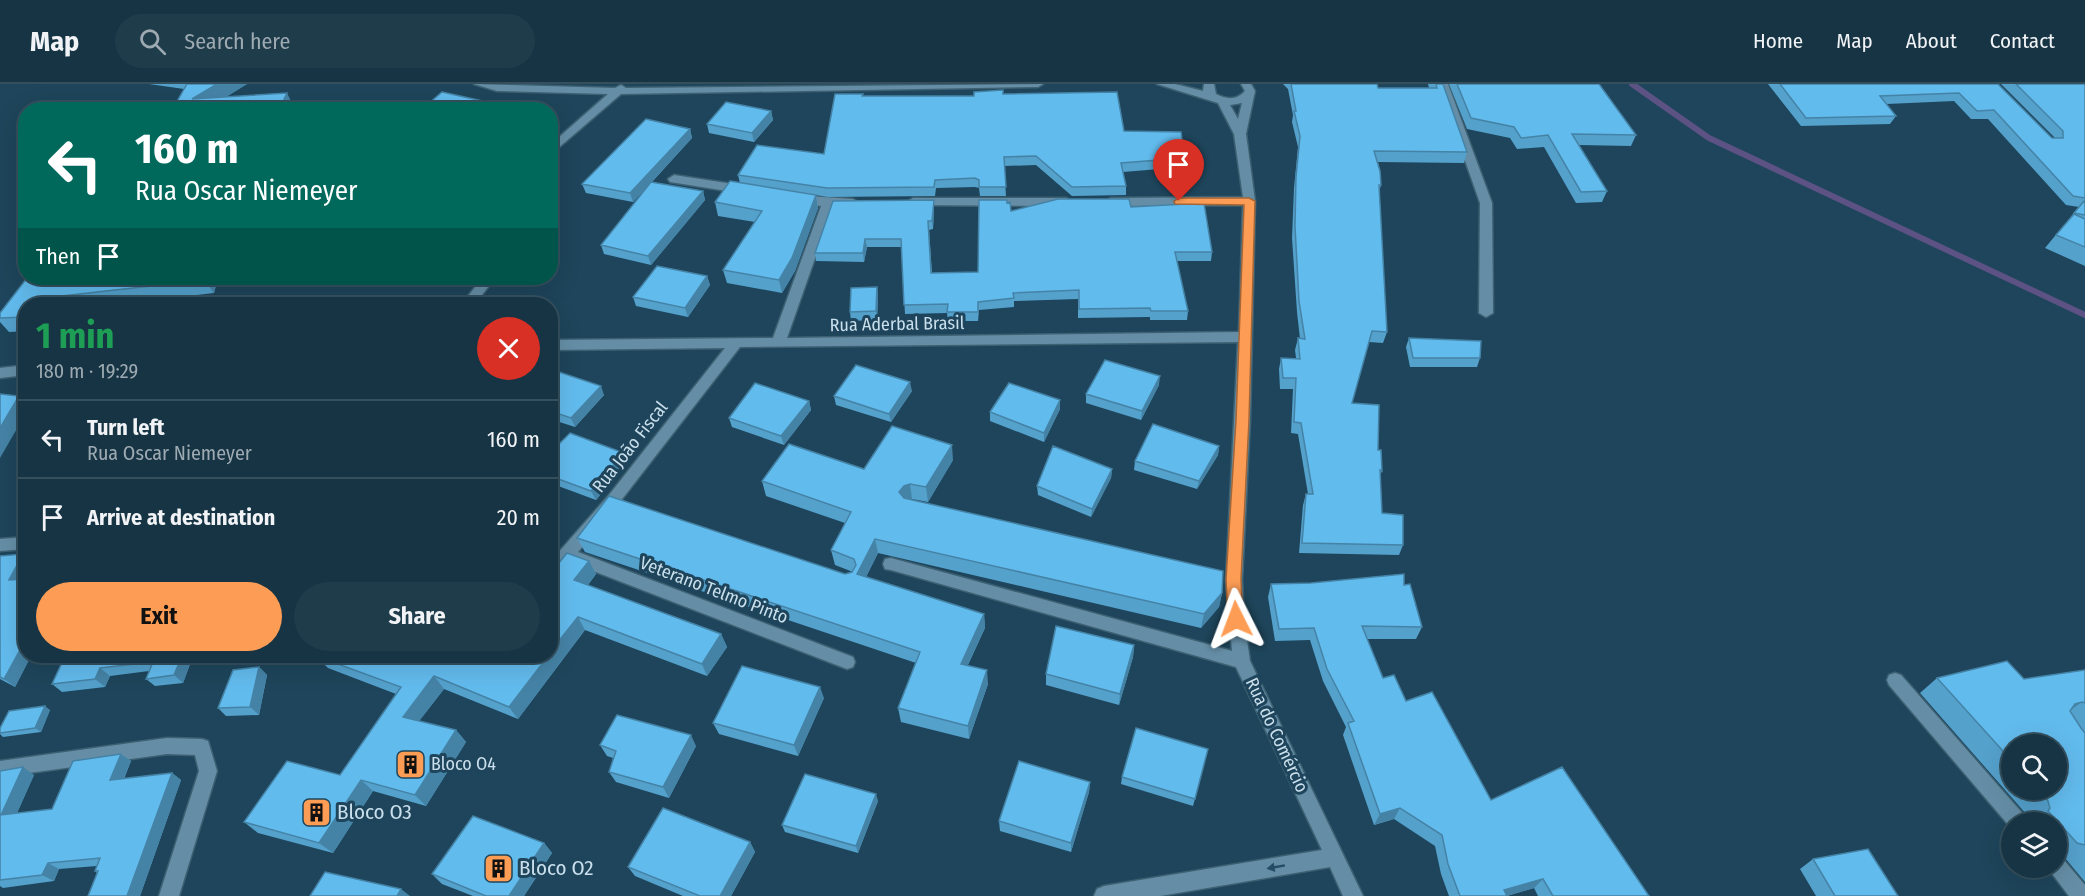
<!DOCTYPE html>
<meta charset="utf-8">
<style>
body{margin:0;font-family:"Fira Sans Condensed",sans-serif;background:#1f3c4b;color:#f1f3f6;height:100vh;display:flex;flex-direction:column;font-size:22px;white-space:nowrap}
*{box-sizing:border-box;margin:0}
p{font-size:20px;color:#9eaab2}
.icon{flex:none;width:33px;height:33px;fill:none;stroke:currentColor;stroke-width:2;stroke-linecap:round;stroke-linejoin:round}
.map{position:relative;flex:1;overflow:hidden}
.side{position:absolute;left:18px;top:213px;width:540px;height:366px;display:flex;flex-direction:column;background:#163444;border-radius:24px;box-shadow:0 6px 24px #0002,0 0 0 2px #354f5d}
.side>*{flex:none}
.guide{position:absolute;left:18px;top:18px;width:540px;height:183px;border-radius:24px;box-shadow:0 6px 24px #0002,0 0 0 2px #354f5d;background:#00695c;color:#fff;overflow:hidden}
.controls{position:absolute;left:2001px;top:650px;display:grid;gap:12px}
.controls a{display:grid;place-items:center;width:66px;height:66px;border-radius:50%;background:#163444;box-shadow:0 6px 24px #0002,0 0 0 2px #354f5d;font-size:30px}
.pin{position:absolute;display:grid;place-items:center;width:51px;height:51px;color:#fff;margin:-62px -26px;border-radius:50% 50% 50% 0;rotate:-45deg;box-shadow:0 0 6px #0007}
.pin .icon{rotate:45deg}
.me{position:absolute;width:66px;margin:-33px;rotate:357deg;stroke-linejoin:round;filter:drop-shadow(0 0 4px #0008)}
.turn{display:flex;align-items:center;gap:21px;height:126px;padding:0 18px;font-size:27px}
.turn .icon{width:78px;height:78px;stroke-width:2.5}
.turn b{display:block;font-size:42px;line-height:51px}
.then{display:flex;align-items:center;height:57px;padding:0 18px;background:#0003;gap:12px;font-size:22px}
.round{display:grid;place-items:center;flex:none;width:63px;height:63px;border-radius:32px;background:#1f3c4b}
.head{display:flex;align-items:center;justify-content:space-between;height:102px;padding:0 18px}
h1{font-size:36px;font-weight:700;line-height:45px;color:#1e9e55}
.action{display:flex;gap:12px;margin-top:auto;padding:12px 18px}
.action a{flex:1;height:69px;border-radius:36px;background:#fd9d55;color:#111;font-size:24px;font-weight:700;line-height:69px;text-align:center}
.action a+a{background:#1f3c4b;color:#f1f3f6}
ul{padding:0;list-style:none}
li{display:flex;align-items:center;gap:18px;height:78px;padding:0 18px;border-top:2px solid #354f5d}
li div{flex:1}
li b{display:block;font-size:22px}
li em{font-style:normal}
header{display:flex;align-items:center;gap:36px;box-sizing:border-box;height:84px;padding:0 30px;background:#163444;border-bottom:2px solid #354f5d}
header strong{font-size:28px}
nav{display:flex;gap:33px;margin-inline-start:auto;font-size:21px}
.search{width:420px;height:54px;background:#1f3c4b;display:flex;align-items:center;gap:15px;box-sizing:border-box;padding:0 21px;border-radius:33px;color:#9eaab2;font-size:22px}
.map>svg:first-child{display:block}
</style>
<header>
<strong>Map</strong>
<div class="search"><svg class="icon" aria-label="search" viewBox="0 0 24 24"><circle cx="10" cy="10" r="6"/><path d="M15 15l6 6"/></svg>Search here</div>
<nav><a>Home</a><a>Map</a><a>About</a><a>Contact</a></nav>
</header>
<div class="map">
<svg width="2085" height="812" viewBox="0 0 2085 812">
<rect width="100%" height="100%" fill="#1e455b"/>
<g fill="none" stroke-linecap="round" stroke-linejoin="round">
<path stroke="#5d5284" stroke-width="6" d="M1632,0L1709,54L2085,231"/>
<defs>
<path id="street" d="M474,0L615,4L621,1L626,4L1043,0L1038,3L621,10L550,71V61L608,10L497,7Z
M1157,0H1175L1203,7L1204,0H1214L1216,10C1226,15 1236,17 1245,7L1241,0H1251L1255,7L1246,50L1255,117L1250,336L1242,496L1244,535L1250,577L1363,812H1343L1330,783L1160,812H1094L1097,805L1104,802L1322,766L1236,583L891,486L885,485L883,480L885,475L891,474L1232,567L1226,496L1238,258L740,263L619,419L578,468L853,573L855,578L853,583L847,585L570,478L556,495L550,496V478L609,411L725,264L550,266V256L773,254L821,122L793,117V111L853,115L859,119L853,123H833L787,254L1239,248L1243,121L1111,122L1105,118L1111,114L1243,113L1234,50L1218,19ZM1242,19L1238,35L1230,21Z
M1438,0H1448L1492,119L1493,229L1486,233L1479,229L1480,119Z
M674,91L746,102L752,106L746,110L670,98L668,95Z
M913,114H1066L1072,118L1066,122L909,121L907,118Z
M482,194H495L475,220H462Z
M26,281V291L0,294V284Z
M26,453V465L0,467V455Z
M1895,589L1901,591L2025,732L2027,738H2012L2011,744L1889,601L1887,596L1889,591Z
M167,654L202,655L208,657L217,687L179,812H159L199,687L195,671L167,670L0,693V677Z
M2056,773L2063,775L2085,801V812H2069L2047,783H2056Z"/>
</defs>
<use href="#street" stroke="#3d6173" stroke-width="3"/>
<use href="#street" fill="#658ea6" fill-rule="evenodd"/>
</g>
<path fill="#54a1cc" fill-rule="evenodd" d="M149,0H247L225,13L294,23L172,26L184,5Z
M1283,0H1377L1378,4H1429L1428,0H1443L1467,68L1464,79L1378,78L1381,101L1379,108L1387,248L1383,259L1369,258L1352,319L1378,366L1382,387L1380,392L1382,429L1403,461L1399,471L1299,469L1303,421L1306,410H1308L1298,350L1291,349L1293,305H1280L1279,285L1281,274H1296L1295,266L1298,254L1300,255L1297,228L1292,154L1294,104L1298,63L1292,38L1293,31L1288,5Z
M1449,0H1599L1636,51L1631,62L1579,61L1607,107L1602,118L1576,119L1544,63L1517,65L1510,54L1467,45Z
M1768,0H1998L2052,54H2055L2001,0H2085V182L2045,164L2079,123L2066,121L1988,35H1971L1954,17L1887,20L1896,32L1890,40L1801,42Z
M863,10V12H974L1003,10L1124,47L1185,74L1184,83L1123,88L1126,102V111L1072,112L1036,81L1004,82L1006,112H980L979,104L975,103L936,104L935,112L828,113L816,111L818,124L795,187L782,209L727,199L723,186L755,138L718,132L715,118L740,99L738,91L824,70Z
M771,27L773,36L754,58L709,49L707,40Z
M690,45L692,54L652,98L703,107L705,116L651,181L604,170L601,161L649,101L633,118L586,109L582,100Z
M934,116V125L933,145L929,146L932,189L978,188L1007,119L1011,127L1131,123L1212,168L1211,177H1177L1188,227L1187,236H1150V233L1078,234V215L1014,217V223L979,226L978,237H948L947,229L905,230L901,163H867L864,178L816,177L815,169Z
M707,192L710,201L688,233L636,222L633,213Z
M27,194H218L214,209L119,220H26V247L9,248L0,238V229Z
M877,203L878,212L877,236L851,237L850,228Z
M1409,254L1480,274L1477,283H1410L1406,263Z
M550,285L604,311L575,343L550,335Z
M1159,301L1141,336L1086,319V310Z
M912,307L891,338L836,321L834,312Z
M1060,316V325L1044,358L990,337V328Z
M809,317L811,326L784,361L732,343L729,334Z
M1219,362L1218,371L1197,405L1134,386L1135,377Z
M550,369H624L628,377L596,416L550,399Z
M953,376L928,418L912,415L910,416L1222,509L1219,523L1201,544L878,469L866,493L984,530L985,544L968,581L988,600L969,655L901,638L898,624L916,579L585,468L577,454L845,490L853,488L835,481L831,466L845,439L766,412L762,397L864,385Z
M1112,385L1111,394L1091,433L1038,411L1037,402Z
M26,411V431L18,425Z
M0,472L26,473V491L24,495L26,572H31L15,603L0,595Z
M589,477L596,490L588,501L721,550L727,563L707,592L585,546L518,635L444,605L419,637L456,646L466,658L426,722L373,707L333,769L258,749L244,738L340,691L396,610L328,584L316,572H550Z
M1271,500L1404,501L1422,543L1416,555H1367L1383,594L1406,617L1491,716L1649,812H1538L1534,804L1507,812H1449L1441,790L1435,762L1394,735L1374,741L1343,651L1346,643L1323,597L1310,556L1275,557L1268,513Z
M1134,561L1133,573L1119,621L1046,601V590Z
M65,572H193L183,599L155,602L146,595L149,587L110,592L105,603L62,608L52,600Z
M259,583L267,591L259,631L226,632L218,624Z
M2085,586V798L2065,774L2056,772V738H2029L2027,731L1920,609L1937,594L2024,595ZM2012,660L2056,705H2012Z
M824,614L798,672L719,650L713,639Z
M50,626L41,648L3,653L0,650V644Z
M600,661L696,662L669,714L616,698L609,688L613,674L607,672Z
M1208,665L1193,722L1121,700L1122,693Z
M121,670L131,677L124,695L172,689L181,696L140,812H88L97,789L95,787L97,782L59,785L54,797L3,804L0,802V687L34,691L17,729L52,725Z
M1090,698L1089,708L1071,768L1000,747L999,737Z
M878,717L858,769L785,748L782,741Z
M750,758L755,768L731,812H683L635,792L628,783Z
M544,759L552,769L524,812H473L442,800L432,790Z
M1813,775L1898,812H1816L1800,785Z"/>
<path fill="#4583a6" d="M217,0H247L206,26L192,15Z
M287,9L294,23L293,26H279Z
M487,18L490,26H479Z
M771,27L773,36L754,58L752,49Z
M690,45L692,54L633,118L630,109Z
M703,107L705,116L651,181L648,172Z
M816,111L818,124L795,187L782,209L779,196Z
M934,116V125L933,145L932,137Z
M865,155L867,163L864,178L863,169Z
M707,192L710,201L688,233L685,224Z
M204,194H218L214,209L204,196Z
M877,203L878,212L877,236L876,227Z
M53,213L59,220H50Z
M1160,292L1159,301L1141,336L1142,327Z
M910,298L912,307L891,338L889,330Z
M601,302L604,311L575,343L571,334Z
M19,312L26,318V329L0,374V344Z
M1060,316V325L1044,358V349Z
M809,317L811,326L784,361L781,352Z
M952,361L953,376L928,418L926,403Z
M1219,362L1218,371L1197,405L1199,397Z
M624,369L628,377L596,416L591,407Z
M1112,385L1111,394L1091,433L1092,425Z
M910,400L912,415L906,417L899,408L904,402Z
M875,455L878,469L860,505L857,490Z
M23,470L26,473V491L19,504L9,496Z
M589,477L596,490L582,509L574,496Z
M1222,509L1219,523L1201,544L1204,530Z
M984,530L985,544L962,593L961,580Z
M578,533L585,546L518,635L509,623L548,572H550V568Z
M721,550L727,563L707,592L702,580Z
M26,555V572H31L15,603L4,595Z
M1134,561L1133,573L1119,621L1120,610Z
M182,572H193L183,599L174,591Z
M259,583L267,591L259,631L250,623Z
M100,584L110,592L105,603L95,595Z
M987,586L988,600L969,655L968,642Z
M434,592L444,605L413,645L403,633Z
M820,603L824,614L798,672L794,661Z
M2082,618L2062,632L2075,620Z
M45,622L50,626L41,648L35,644Z
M456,646L466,658L426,722L415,711Z
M691,651L696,662L669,714L663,703Z
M121,670L131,677L120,703L110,696Z
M23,683L34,691L13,738L1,731Z
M172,689L181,696L140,812H127Z
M361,696L373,707L333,769L319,759Z
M1090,698L1089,708L1071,768V759Z
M876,710L878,717L858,769L856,762Z
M1400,724L1394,735L1374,741L1380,730Z
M750,758L755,768L731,812H720Z
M544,759L552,769L524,812H509Z
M48,779L59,785L54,797L42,791Z
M1543,795L1534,804L1507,812L1504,806Z
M401,805L410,812H397Z"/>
<path fill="#62bbed" stroke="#4583a6" stroke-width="1.5" d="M187,0H217L192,15L287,9L279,26H172Z
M1291,0H1377L1378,4H1437L1436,0H1443L1467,68L1374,67L1380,87L1381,101H1379L1387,248L1372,247L1352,319L1379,321L1378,366H1381L1382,387L1380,386L1382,429L1403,431V461L1302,459L1306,410H1313L1301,339L1294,338L1296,294H1283L1281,274L1300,275L1298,254L1305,255L1299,217L1295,142L1296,93L1300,52L1294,27H1296Z
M1457,0H1599L1636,51L1572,50L1607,107L1581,108L1548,51L1521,54L1514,43L1471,34Z
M1780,0H1998L2052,54H2063V47L2016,0H2085V114L2073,112L1994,26L1977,27L1959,9L1880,12L1896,32L1806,34Z
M1003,6V10L1117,8L1124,47L1181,48L1185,74L1121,79L1126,102L1072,103L1036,72L1004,73L1006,103H979V96L975,94L935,96L934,103L827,104L738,91L757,61L824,70L835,10H863L862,12H974V8Z
M442,8L487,18L479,26H421Z
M726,18L771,27L752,49L707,40Z
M646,35L690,45L630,109L582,100Z
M730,97L816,111L792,174L779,196L723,186L762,127L715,118Z
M651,98L703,107L648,172L601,161Z
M1058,115H1129L1131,123L1204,119L1212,168H1175L1188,227H1151L1150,224L1079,225V206L1013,209L1014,214L978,218V228H947L948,220L904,221L901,155H865L863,169H815L833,117L934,116L932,137H928L931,189L978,188L979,116H1007V119L1010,118L1011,127Z
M2085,116V131L2074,129Z
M2074,130L2085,135V163L2056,151Z
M657,182L707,192L685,224L633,213Z
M27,194H204V196L53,213L50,220H26V233L0,234V229Z
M877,203L876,227L850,228L851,204Z
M1409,254L1481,257L1480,274H1413Z
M1105,276L1160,292L1142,327L1086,310Z
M856,281L910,298L889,330L834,312Z
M550,285L601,302L571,334L550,327Z
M755,299L809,317L781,352L729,334Z
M1009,299L1060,316L1044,349L990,328Z
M0,310L19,312L0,344Z
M1153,340L1219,362L1199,397L1135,377Z
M892,342L952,361L926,403L910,400L904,402L899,408L904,414L1223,487L1222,509L1204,530L875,455L857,490L984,530L961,580L987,586L968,642L898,624L920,568L577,454L609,412L845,490L852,488L856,481L854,475L831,466L851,428L762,397L789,360L864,385Z
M570,349L624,369L591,407L550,392V369Z
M1053,362L1112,385L1092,425L1037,402Z
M26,411V424L18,425Z
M567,469L589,477L574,496L721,550L702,580L578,533L550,568V490Z
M23,470L9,496L26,495V555L4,595L0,593V472Z
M1404,490V501L1410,500L1422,543L1362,542L1383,594L1394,591L1406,617L1432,608L1491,716L1562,683L1649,812H1553L1543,795L1504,806L1507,812H1460L1448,780L1442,751L1400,724L1380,730L1348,639L1354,637L1327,585L1314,544L1279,545L1271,500L1311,499Z
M1056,542L1134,561L1120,610L1046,590Z
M65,572H182L174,591L146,595L153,578L100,584L95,595L52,600Z
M316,572H548L509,623L434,592L403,633L456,646L415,711L361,696L319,759L244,738L287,677L340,691L401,603Z
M2007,577L2024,595L2085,586V619L2082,618L2075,620L2070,627L2081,644L2085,649V761L2077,759L2048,727L2050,724L2048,717L2036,705H2056V660H2012V677L1937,594Z
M742,582L820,603L794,661L713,639Z
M259,583L250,623L218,624L233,586Z
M45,622L35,644L0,649V644L9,627Z
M617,631L691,651L663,703L609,688L616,667L600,661Z
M1136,644L1208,665L1195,715L1122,693Z
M121,670L110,696L172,689L127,812H88L98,787H95L100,774L48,779L42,791L0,796V687L23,683L1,731L52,725L73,677Z
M1019,677L1090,698L1071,759L999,737Z
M805,690L876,710L856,762L782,741Z
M663,724L750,758L720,812H700L628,783Z
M473,732L544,759L509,812H486L432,790Z
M1868,765L1898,812H1835L1813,775Z
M325,788L401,805L397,812H310Z"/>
<defs><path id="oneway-solid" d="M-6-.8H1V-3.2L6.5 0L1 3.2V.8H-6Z" transform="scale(1.5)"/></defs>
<use fill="#254c62" href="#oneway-solid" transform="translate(1276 783) rotate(170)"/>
<path fill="#fd9d55" stroke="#a46637" stroke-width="1.5" d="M1179,114H1249L1255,117L1249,336L1241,495L1243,535L1241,539L1236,541L1230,539L1228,535L1226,495L1236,336L1244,121L1175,120L1174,117Z"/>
<defs>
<symbol id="building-square" viewBox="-11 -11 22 22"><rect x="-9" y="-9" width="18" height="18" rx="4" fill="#fd9d55" stroke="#1e455b"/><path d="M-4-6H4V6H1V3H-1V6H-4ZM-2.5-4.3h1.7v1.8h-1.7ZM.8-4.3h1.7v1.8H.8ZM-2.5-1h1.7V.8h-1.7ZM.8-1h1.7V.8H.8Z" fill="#111"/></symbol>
</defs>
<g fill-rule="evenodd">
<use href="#building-square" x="394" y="664" width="33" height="33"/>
<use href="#building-square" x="300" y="712" width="33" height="33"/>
<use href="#building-square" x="482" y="768" width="33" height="33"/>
</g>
<g text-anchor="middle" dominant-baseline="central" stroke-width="6" stroke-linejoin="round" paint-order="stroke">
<g font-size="18" fill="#cadfec" stroke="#1e455b">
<text transform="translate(897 240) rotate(-1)">Rua Aderbal Brasil</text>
<text transform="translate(630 363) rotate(-52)">Rua João Fiscal</text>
<text transform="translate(714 506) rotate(21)">Veterano Telmo Pinto</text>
<text transform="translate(1277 651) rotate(65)">Rua do Comércio</text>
</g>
<g font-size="18" fill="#cadfec" stroke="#1e455b" text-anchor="start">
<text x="431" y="680">Bloco O4</text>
</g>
<g font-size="21" fill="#cadfec" stroke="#1e455b" text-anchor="start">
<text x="337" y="728">Bloco O3</text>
<text x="519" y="784">Bloco O2</text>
</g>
</g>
</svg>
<div class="controls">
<a><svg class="icon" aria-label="search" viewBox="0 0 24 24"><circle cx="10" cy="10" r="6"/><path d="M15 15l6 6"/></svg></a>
<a><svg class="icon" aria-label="layers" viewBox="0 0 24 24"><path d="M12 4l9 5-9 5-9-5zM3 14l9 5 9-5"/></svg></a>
</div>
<div class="pin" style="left:1179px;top:117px;background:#d93025"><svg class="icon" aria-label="arrive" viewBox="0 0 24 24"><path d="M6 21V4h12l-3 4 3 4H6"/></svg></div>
<svg class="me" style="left:1236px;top:535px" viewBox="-20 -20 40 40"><path d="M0-17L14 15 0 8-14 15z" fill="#fd9d55" stroke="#fff" stroke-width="4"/></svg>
<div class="guide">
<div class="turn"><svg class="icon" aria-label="left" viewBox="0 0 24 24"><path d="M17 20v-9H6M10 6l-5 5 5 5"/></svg><div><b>160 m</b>Rua Oscar Niemeyer</div></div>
<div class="then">Then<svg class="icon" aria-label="arrive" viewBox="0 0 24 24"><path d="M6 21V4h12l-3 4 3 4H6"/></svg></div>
</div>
<section class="side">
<div class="head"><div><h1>1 min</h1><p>180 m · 19:29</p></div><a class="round" style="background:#d93025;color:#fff"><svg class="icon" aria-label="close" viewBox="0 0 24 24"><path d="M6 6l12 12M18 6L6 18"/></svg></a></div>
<ul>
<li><svg class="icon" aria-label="left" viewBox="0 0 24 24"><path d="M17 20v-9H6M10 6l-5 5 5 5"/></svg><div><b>Turn left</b><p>Rua Oscar Niemeyer</p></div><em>160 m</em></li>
<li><svg class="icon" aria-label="arrive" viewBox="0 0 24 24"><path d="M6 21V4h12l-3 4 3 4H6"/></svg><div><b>Arrive at destination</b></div><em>20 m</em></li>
</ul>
<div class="action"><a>Exit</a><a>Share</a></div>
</section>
</div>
